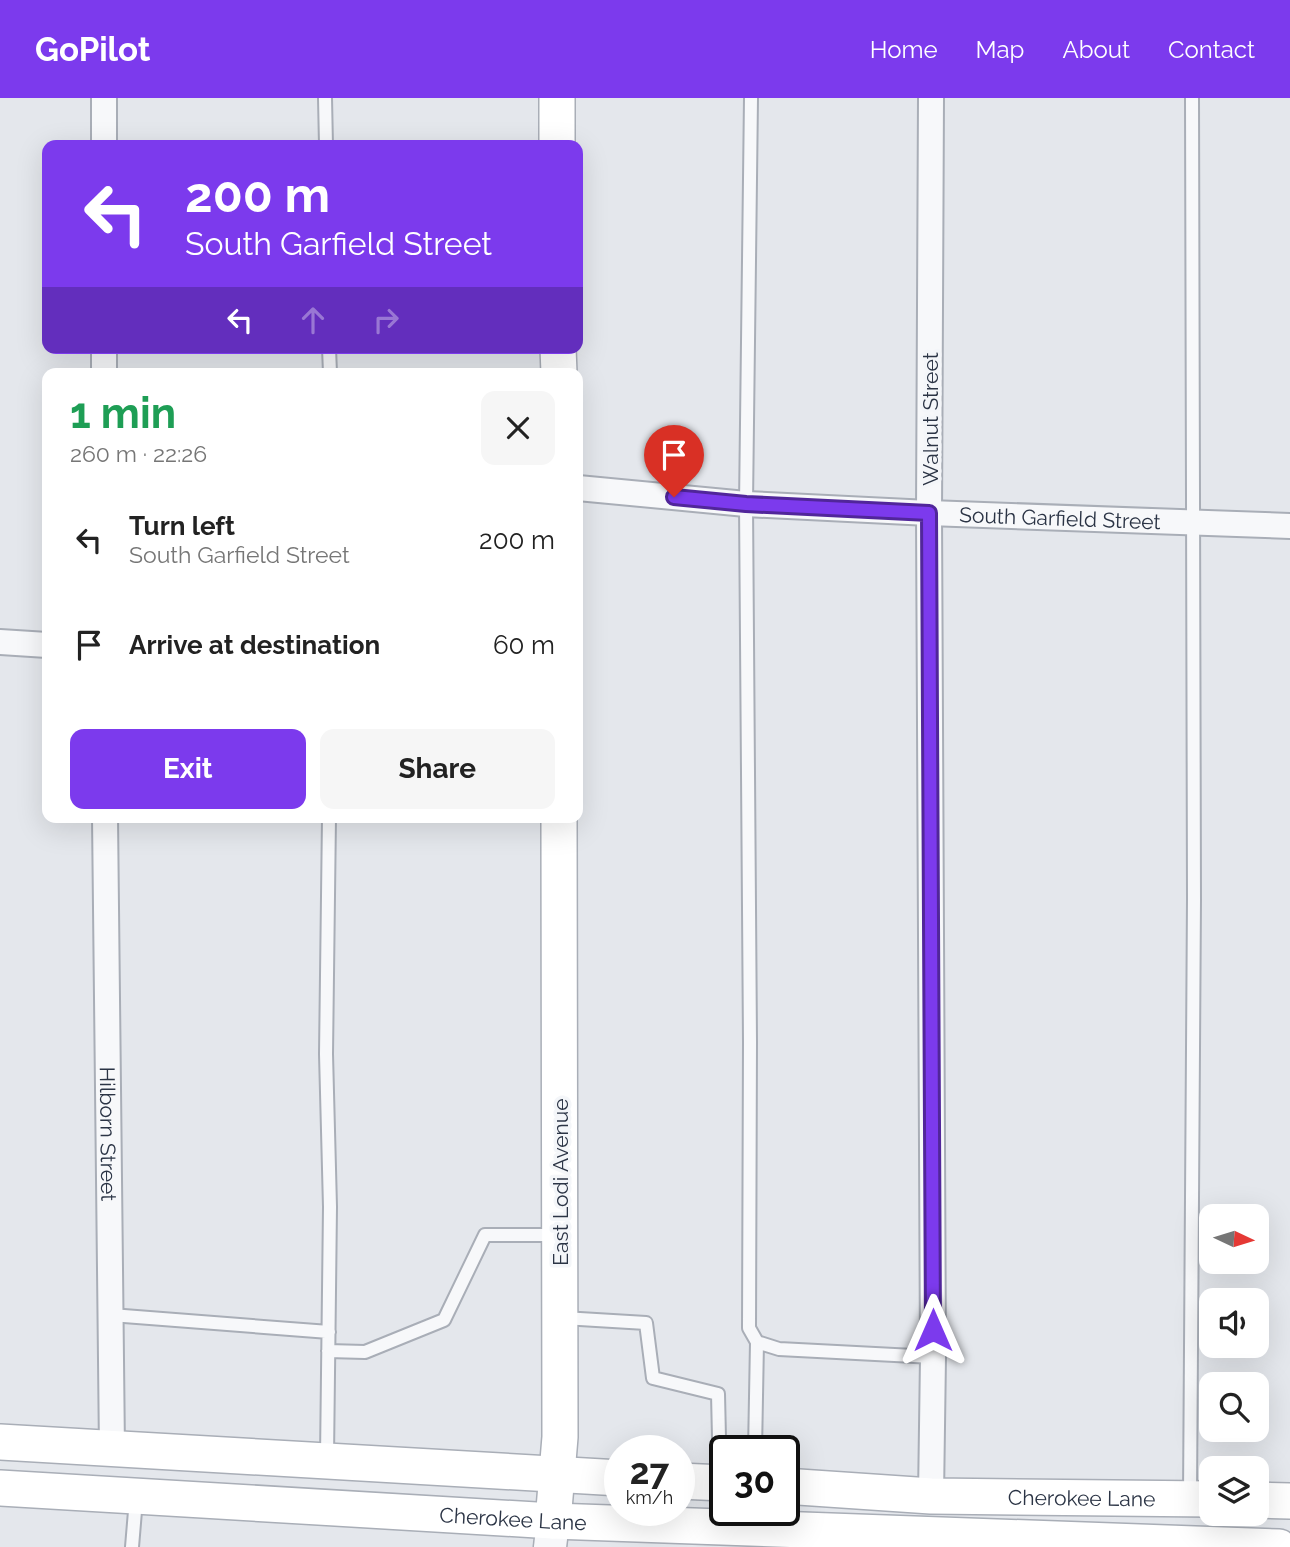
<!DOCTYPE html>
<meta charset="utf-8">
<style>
body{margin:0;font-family:Raleway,sans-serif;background:#f6f6f6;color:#222;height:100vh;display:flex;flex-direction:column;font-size:26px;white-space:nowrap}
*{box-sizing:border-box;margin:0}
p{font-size:23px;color:#767676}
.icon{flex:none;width:38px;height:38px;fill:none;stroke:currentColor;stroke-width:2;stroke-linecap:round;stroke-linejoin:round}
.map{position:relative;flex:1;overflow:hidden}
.drawer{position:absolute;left:42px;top:270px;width:541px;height:455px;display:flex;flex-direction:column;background:#fff;border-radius:14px;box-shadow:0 7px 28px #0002}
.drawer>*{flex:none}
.banner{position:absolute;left:42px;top:42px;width:541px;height:214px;border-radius:14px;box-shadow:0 7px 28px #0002;background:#7c3aed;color:#fff;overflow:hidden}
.needle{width:46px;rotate:94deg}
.tools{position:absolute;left:1199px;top:1106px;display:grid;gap:14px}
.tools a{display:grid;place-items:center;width:70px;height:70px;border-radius:14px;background:#fff;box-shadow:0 7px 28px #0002;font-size:35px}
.speed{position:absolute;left:604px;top:1337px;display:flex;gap:14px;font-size:35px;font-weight:700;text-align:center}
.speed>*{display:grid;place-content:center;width:91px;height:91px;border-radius:50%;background:#fff;box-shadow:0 7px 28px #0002;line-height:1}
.speed small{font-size:18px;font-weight:400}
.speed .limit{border:4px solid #111;border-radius:10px;background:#fff;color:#111}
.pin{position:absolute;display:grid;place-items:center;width:60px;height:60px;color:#fff;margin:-72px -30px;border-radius:50% 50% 50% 0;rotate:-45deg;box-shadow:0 0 7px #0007}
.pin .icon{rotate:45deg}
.me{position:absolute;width:77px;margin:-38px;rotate:0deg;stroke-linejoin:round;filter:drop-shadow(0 0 5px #0008)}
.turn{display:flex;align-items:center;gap:24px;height:147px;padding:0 28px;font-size:32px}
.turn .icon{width:91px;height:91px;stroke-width:2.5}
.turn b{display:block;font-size:49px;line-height:60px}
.lanes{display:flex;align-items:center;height:66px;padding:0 28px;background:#0003;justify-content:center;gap:35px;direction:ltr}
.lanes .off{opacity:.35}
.round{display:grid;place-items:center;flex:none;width:74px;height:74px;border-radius:14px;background:#f6f6f6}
.head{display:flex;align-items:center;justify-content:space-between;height:119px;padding:0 28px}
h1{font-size:42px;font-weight:700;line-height:52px;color:#1e9e55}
.button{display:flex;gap:14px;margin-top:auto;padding:14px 28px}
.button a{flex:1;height:80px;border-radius:14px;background:#7c3aed;color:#fff;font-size:28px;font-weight:700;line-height:80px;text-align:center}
.button a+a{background:#f6f6f6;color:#222}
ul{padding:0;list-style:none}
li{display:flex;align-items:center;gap:21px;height:105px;padding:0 28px}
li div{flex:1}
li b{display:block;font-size:26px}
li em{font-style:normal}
header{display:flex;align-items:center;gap:42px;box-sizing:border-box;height:98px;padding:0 35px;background:#7c3aed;color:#fff}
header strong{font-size:33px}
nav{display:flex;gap:38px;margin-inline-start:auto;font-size:24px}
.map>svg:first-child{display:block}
</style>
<header>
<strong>GoPilot</strong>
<nav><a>Home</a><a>Map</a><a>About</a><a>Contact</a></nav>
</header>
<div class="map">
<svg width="1290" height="1449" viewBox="0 0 1290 1449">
<rect width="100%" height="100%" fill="#e4e7ec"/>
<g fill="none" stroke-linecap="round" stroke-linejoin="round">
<defs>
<path id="service" d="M325,0L326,47
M751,0L746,406L750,944L749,1230L757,1244L779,1251L933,1259
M329,250L330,275
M111,1217L329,1234
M563,1220L646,1225L653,1280L718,1296L720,1384
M328,1253L365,1254L444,1222L485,1137H556
M755,1353L757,1244
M327,1359L330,1109L326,956L329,719
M1190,1400L1194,801L1192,0
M132,1449L136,1401"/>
<g id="minor">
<path d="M931,0L929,415L933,1259L931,1398"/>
<path d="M104,47V0"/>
<path d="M104,275V250"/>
<path id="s1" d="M578,390L746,406L929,415L1290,428"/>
<path d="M0,544L47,547"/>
<path id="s2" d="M105,719L112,1352"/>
</g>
<path id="tertiary" d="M550,1449L553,1423"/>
<g id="secondary">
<path d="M557,0V47"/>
<path d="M558,250L559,275"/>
<path d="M0,1344L620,1380"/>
<path d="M679,1383L724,1385"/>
<path id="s3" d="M784,1388L931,1398L1211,1401"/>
<path id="s4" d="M0,1390L553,1423L1279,1449"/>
<path d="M1256,1402L1290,1403"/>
<path d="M553,1423L560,1339L559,719"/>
</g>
</defs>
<use href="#service" stroke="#a9aeb7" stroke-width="16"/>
<use href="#minor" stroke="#a9aeb7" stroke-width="28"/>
<use href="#tertiary" stroke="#a9aeb7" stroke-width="35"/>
<use href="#secondary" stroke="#a9aeb7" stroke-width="38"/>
<use href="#service" stroke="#f7f8fa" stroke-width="12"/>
<use href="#minor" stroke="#f7f8fa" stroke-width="24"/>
<use href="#tertiary" stroke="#f7f8fa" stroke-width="32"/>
<use href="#secondary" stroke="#fff" stroke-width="35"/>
</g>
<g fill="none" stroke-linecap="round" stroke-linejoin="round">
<defs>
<path id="route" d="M674,399L746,406L929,415L933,1232"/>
</defs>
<use href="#route" stroke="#51269a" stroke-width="18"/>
<use href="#route" stroke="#7c3aed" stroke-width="12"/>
</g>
<g text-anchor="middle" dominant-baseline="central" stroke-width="7" stroke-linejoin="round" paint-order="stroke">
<g font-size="21" fill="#2b3445" stroke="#f4f6f9">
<text transform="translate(930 321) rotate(-90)">Walnut Street</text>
<text stroke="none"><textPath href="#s1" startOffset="483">South Garfield Street</textPath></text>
<text stroke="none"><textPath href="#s2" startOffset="317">Hilborn Street</textPath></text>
<text transform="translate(560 1084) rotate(-90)">East Lodi Avenue</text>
<text stroke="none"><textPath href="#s3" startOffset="298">Cherokee Lane</textPath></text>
<text stroke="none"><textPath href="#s4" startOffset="514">Cherokee Lane</textPath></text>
</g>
</g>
</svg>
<div class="tools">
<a><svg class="needle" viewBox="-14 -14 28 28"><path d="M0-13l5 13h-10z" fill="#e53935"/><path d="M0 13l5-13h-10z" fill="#767676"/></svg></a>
<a><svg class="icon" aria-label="sound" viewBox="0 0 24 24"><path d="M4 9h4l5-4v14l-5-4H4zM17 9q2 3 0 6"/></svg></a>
<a><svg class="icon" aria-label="search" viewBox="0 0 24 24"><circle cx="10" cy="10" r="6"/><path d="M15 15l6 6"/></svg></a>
<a><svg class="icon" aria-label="layers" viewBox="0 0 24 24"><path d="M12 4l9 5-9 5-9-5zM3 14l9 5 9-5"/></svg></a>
</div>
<div class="speed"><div>27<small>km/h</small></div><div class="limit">30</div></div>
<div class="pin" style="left:674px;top:399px;background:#d93025"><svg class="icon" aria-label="arrive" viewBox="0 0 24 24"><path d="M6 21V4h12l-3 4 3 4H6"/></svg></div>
<svg class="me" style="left:933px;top:1232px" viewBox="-20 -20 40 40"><path d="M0-17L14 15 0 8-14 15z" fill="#7c3aed" stroke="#fff" stroke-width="4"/></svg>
<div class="banner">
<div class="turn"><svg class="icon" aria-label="left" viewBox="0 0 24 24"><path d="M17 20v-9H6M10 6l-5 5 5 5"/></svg><div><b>200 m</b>South Garfield Street</div></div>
<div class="lanes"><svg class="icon" aria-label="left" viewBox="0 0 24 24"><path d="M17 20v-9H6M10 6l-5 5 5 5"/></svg><svg class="icon off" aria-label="ahead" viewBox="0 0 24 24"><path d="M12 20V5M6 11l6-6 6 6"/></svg><svg class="icon off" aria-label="right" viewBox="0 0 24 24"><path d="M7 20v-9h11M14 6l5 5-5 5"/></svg></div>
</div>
<section class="drawer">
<div class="head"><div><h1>1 min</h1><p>260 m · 22:26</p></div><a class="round"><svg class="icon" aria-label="close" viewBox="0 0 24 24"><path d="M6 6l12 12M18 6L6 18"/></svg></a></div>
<ul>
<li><svg class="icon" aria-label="left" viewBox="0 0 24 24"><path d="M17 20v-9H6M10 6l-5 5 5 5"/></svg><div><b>Turn left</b><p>South Garfield Street</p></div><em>200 m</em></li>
<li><svg class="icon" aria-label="arrive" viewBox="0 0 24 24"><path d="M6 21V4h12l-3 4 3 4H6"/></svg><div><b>Arrive at destination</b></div><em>60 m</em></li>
</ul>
<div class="button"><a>Exit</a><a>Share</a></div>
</section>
</div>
